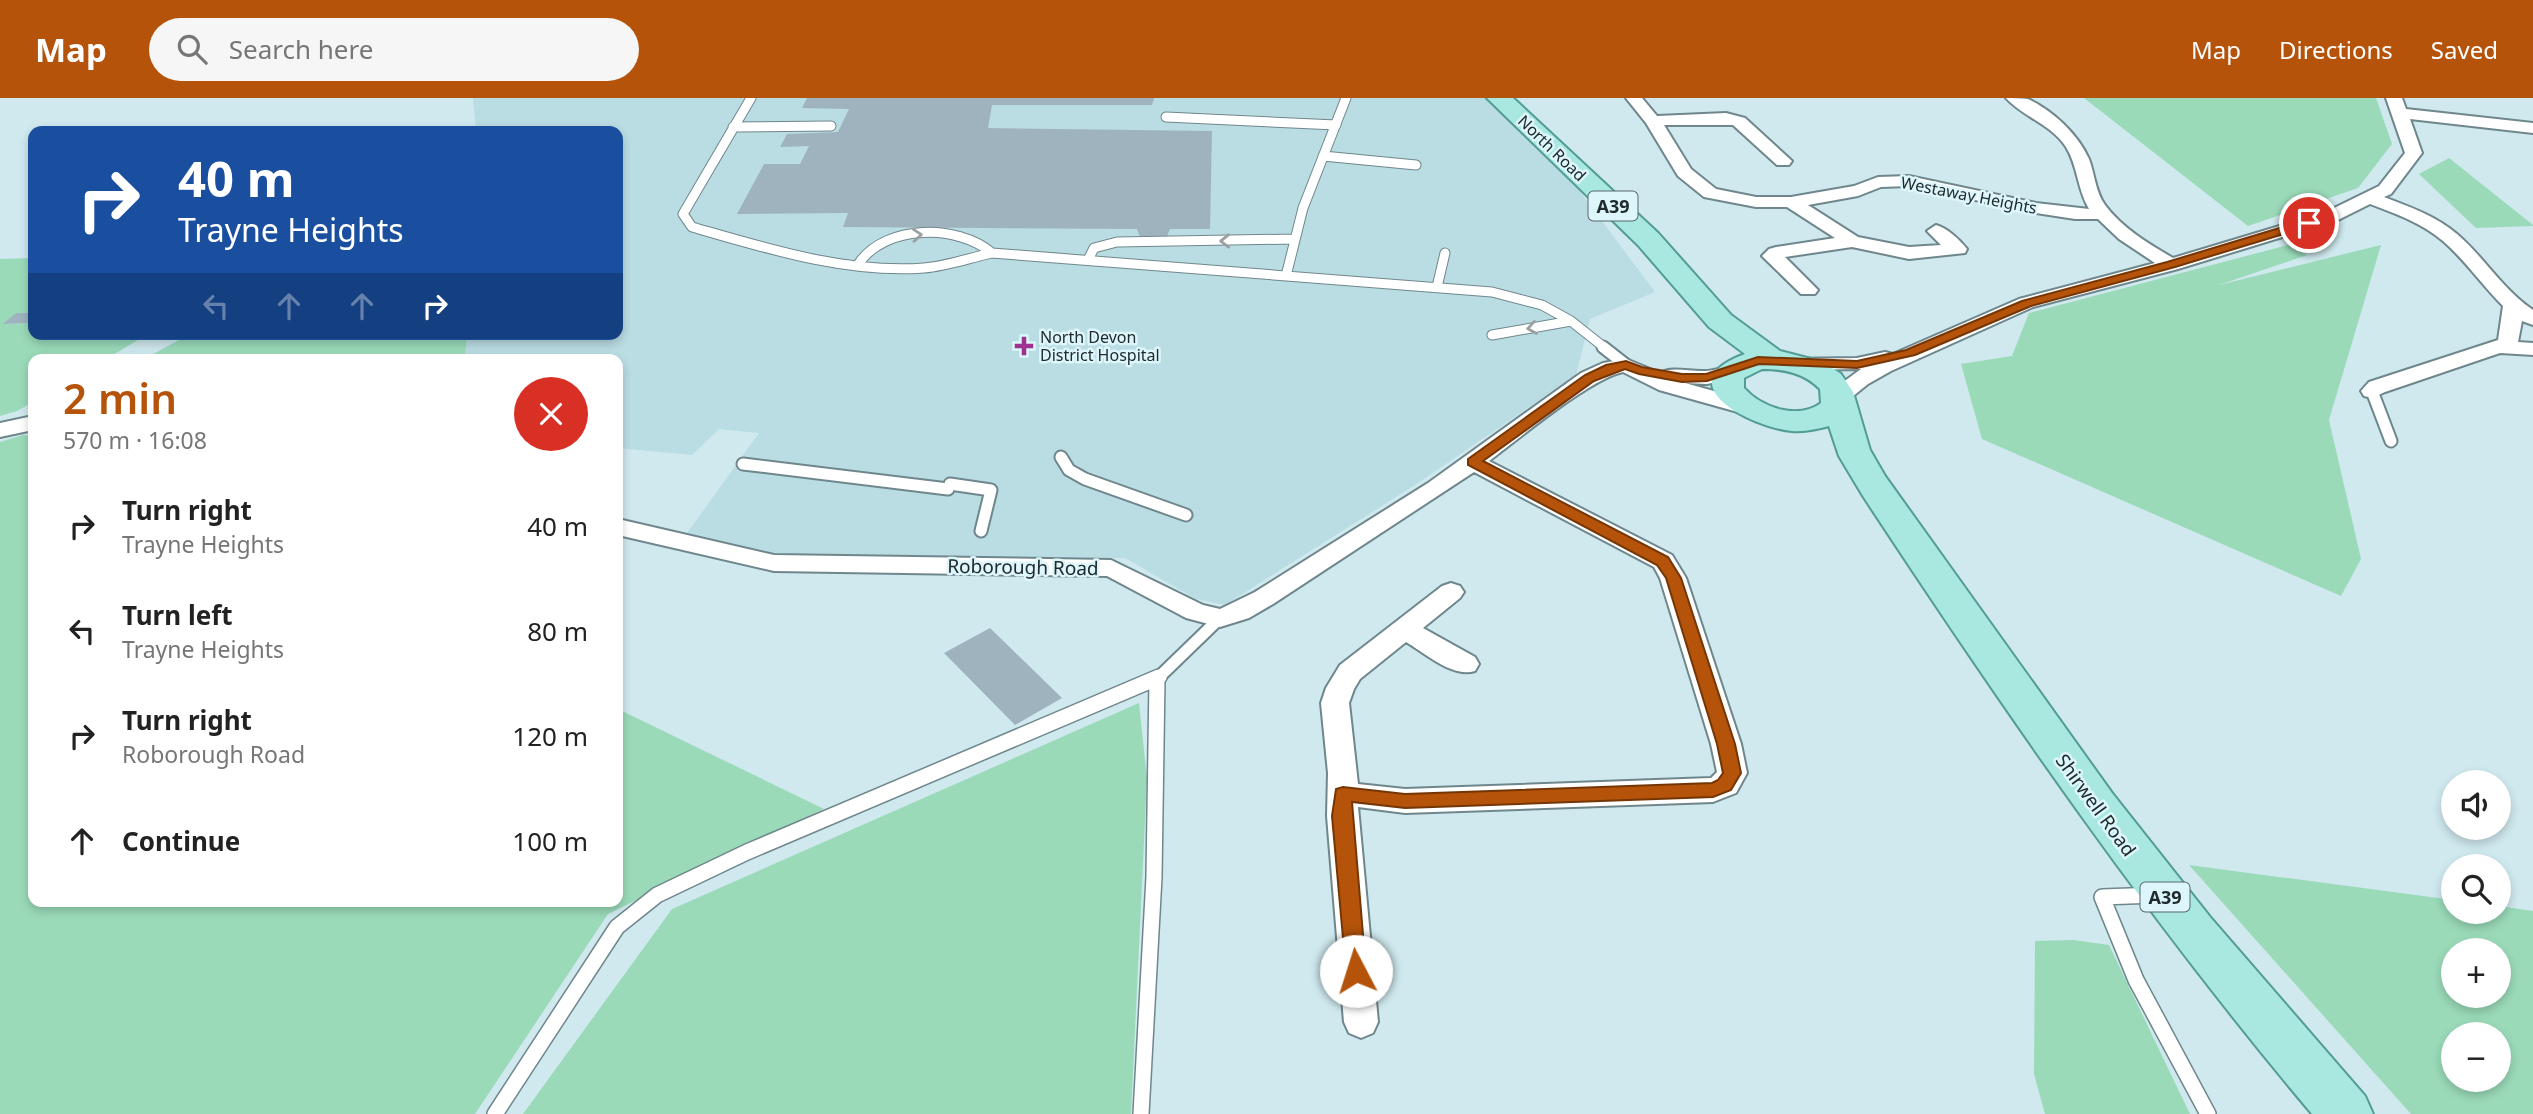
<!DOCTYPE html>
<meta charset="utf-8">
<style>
body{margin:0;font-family:"Noto Sans",sans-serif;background:#f6f6f6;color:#222;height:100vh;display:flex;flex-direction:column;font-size:26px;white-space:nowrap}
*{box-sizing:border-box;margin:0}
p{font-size:23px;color:#767676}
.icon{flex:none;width:38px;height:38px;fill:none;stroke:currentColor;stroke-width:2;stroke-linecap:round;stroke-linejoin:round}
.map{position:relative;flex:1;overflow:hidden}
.drawer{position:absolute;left:28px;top:256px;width:595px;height:553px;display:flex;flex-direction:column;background:#fff;border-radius:14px;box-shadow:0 4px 10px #0003}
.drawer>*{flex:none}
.hud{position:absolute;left:28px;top:28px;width:595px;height:214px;border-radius:14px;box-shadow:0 4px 10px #0003;background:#1a4fa0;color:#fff;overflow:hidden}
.tools{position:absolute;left:2441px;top:672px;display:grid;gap:14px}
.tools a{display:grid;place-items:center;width:70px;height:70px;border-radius:50%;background:#fff;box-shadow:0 4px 10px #0003;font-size:35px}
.pin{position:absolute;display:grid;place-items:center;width:60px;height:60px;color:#fff;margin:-30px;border:4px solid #fff;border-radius:50%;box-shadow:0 2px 7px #0007}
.me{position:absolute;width:77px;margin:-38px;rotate:355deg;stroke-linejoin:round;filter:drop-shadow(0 0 5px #0008)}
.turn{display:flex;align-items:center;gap:24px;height:147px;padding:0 35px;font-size:32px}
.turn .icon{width:91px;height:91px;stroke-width:2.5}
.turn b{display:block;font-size:49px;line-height:60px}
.lanes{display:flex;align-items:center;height:66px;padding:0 35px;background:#0003;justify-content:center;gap:35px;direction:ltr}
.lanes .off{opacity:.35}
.round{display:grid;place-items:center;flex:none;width:74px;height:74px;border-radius:37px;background:#f6f6f6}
.summary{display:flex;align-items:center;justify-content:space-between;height:119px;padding:0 35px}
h1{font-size:42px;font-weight:600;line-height:52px;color:#b45309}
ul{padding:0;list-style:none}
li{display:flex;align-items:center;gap:21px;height:105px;padding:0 35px}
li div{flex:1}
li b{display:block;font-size:26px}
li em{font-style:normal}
header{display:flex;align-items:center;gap:42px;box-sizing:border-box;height:98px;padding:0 35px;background:#b45309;color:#fff}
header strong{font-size:33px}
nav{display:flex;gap:38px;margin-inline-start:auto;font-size:24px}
.search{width:490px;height:63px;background:#f6f6f6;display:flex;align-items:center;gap:18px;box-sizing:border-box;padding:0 24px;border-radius:38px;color:#767676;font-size:26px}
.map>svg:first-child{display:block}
</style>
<header>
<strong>Map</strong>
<div class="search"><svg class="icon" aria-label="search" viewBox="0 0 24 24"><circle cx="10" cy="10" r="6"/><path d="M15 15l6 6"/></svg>Search here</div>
<nav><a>Map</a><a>Directions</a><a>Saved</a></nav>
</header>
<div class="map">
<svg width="2533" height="1016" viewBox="0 0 2533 1016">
<rect width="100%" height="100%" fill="#cfe9ee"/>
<path fill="#badce3" d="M473,0H1510L1655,194L1590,221L1576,277L1415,387L1225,507L1196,501L1125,460H785L685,438L759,335L719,331L692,357L618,350V261H465L467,236H618V33H476Z"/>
<path fill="#9adab9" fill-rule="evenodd" d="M2084,0H2376L2392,46L2358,90L2248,128Z
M2449,60L2533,127V128L2476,130L2419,76Z
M2288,147L2307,157L2219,187L2381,147L2329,322L2361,461L2341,498L1982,341L1961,266L2012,258L2029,215Z
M33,160V215H16L5,226L33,225V236H148L106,261H33V304L17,313L0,318V161Z
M190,236H467L465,261H144Z
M23,337L33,338V803H618V611L824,711L608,816L475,1016H0V344Z
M1139,605L1147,681L1131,1016H523L672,811Z
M2189,767L2453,802L2454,814H2499V808L2533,813V1016H2411ZM2454,852H2499V898H2454ZM2454,936H2499V982H2454Z
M2073,842L2109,847L2190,1016H2045L2034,976L2035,843Z"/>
<path fill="#9fb3bf" d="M807,0H1154L1152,7H992L988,30L1212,33L1210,131H1170L1165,143L1141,142L1137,131L843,129L848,115L737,116L764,66H800L809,48L780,49L787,36L838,34L849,11L802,10Z
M16,215H33V225L3,226Z
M990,530L1062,600L1015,627L944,555Z"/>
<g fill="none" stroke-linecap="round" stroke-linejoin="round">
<defs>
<path id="lane-far2" d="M751,0L683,116L692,129C765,150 847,176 924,170C947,168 969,160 992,155L1492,194L1542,207L1571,223L1605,250
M1166,19L1336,27
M733,29L831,28
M1323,58L1416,67
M1088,162L1094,150L1117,144L1293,141
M859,165C886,126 958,126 992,155
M1286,178L1303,110L1346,0
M1437,189L1445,155
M1492,237L1571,223"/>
<path id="lane-far1" d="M1603,249L1626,267
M2372,293L2391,343
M1061,359L1069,372L1085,381L1186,417
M743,366L948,391
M950,386L991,392L981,433
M1158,580L1220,520"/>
<path id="lane" d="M2156,797L2102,799L2136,882L2208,1016
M495,1016L617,829L657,797L747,754L1159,579
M1141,1016L1154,779L1157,581"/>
<path id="street" d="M1626,0H1642L1657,18L1726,15L1745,20L1792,63L1789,67H1777L1733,27H1664L1691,71L1716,91L1756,99H1791L1854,88L1878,79L1909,78L2036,105L2089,111C2077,91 2078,68 2066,49C2051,26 2023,19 2006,0C2013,0 2021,0 2028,1C2052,12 2078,36 2089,61C2095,77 2095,93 2105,107C2122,130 2149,146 2173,160L2326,114L2379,88L2405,55L2386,0H2402L2406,11L2533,25V35L2410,21L2422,55L2391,96L2384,99C2410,109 2436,118 2457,136C2484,159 2503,192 2533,212V227L2522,223L2518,244L2533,245V257L2500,255L2385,294L2372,300L2364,298L2361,293L2369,284L2498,242L2503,208C2482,187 2465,162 2443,143C2422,125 2396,116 2370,106L2338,122L2178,171L2033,209L1891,273L1868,286L1847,303H1831L1828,298L1831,293L1861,271L1796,272L1788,271L1785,266L1788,261L1857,260L1885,254L1893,256L2019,201L2155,165L2119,141L2098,121H2075L2036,115L1909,88L1881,89L1858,98L1808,107L1858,139L1909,149L1941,147L1927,133L1936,127C1947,130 1960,142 1967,151L1965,155L1909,161L1852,149L1785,159L1818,192L1815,196H1801L1762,158L1769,151L1776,149L1835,140L1787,109H1756L1704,99L1678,78L1646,25Z
M1626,261L1660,275C1673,268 1690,274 1705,273C1717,273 1727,266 1739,269L1742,274L1739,279L1707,286L1685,285L1753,304L1756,309L1753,314L1745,316L1659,292L1623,274C1590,281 1520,340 1489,363L1672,457L1686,480L1741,646L1747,675L1736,695L1713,704L1405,715L1358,709L1378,924L1373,935L1361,940L1349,935L1344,924L1327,718L1328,675L1321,605L1326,590L1340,567L1442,488L1451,485L1460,488L1464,494L1460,500L1423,530L1475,559L1479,566L1475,573C1452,580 1425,555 1406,544L1360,581L1354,591L1349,605L1358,686L1405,691L1711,680L1717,674L1711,646L1660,480L1654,469L1474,374L1273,506L1249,520L1220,529L1186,520L1107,478L774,473L618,437V421L774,457L1111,462L1203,507L1220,511L1255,494L1428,385L1581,275L1603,265Z
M33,318V332L0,339V325Z"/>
<path id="primary" d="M1487,0H1513L1658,135L1731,217L1780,253L1823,264L1841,276L1853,294L1870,352L1885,378L2112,695L2210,819L2365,998L2373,1016H2312C2147,820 2003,611 1863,398L1839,358L1829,328C1817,331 1805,334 1792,333C1750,329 1665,285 1745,256L1709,229L1638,147ZM1762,271C1784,271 1804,275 1820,291L1821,305C1798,322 1762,310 1744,290V280Z"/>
</defs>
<use href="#lane-far2" stroke="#6f878c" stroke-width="11"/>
<use href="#lane-far1" stroke="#6f878c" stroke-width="15"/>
<use href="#lane" stroke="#6f878c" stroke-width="18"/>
<use href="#street" stroke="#6f878c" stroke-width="4"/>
<use href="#primary" stroke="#539c95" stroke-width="4"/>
<use href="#lane-far2" stroke="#fff" stroke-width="9"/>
<use href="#lane-far1" stroke="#fff" stroke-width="11"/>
<use href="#lane" stroke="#fff" stroke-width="15"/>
<use href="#street" fill="#fff" fill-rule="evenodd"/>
<use href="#primary" fill="#a8e8e1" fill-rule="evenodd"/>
</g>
<defs><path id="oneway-chevron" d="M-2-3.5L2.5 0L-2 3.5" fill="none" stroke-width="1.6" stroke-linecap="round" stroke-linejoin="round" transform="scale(1.75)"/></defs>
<g stroke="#9ba0a0">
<use href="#oneway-chevron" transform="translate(917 137) rotate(-4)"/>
<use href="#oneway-chevron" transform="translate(1225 143) rotate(179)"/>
<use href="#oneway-chevron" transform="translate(1532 230) rotate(170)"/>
</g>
<path fill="#b45309" stroke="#753606" stroke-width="2" d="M2309,121L2314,125L2313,127L2175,169L2031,208L1915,257L1857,270L1759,266L1707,283L1682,284L1639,276L1625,271L1594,283L1483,363L1668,459L1681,480L1735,646L1741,675L1731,692L1713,699L1405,710L1352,704L1366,873L1363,879L1356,882L1349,879L1346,873L1332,718L1336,691L1343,689L1405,696L1712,685L1718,682L1723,675L1717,646L1666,480L1657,467L1468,367V361L1585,277L1606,267L1626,263L1642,269L1682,276H1706L1758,259L1857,263L1906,252L2022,203L2167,164Z"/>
<path fill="#9e308f" stroke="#dcf6fb" stroke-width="2.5" d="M1020.5 237.5h7v7h7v7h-7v7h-7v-7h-7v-7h7z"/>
<g text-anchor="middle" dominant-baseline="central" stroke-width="5" stroke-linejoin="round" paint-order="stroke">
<g font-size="16" fill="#212b2d" stroke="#dcf6fb">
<text transform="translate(1552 50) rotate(44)">North Road</text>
<text transform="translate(1969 97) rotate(11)">Westaway Heights</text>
</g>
<g font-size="16" fill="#212b2d" stroke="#dcf6fb" text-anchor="start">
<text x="1040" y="239">North Devon<tspan x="1040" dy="18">District Hospital</tspan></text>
</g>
<g fill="#dcf6fb" stroke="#59686b" stroke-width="2">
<rect x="1588.5" y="93.5" width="49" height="29" rx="5"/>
<rect x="2140.5" y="784.5" width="49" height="29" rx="5"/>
</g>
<g font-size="18" font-weight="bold" fill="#212b2d">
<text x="1613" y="108">A39</text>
<text x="2165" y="799">A39</text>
</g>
<g font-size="19" fill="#212b2d" stroke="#dcf6fb">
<text transform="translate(1023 469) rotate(1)">Roborough Road</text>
<text transform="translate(2096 707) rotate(54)">Shirwell Road</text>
</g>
</g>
</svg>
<div class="tools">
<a><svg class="icon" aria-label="sound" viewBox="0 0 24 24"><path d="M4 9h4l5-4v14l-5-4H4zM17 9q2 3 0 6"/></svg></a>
<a><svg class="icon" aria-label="search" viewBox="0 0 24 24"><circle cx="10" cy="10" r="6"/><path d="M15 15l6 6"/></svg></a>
<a>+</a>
<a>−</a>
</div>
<div class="pin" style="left:2309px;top:125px;background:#d93025"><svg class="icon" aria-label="arrive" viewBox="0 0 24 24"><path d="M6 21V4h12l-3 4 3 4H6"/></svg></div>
<svg class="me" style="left:1356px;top:873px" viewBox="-20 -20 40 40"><circle r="19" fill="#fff"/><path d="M0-13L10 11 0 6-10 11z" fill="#b45309"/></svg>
<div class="hud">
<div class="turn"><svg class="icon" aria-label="right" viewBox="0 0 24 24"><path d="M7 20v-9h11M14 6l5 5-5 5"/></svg><div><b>40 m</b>Trayne Heights</div></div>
<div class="lanes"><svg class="icon off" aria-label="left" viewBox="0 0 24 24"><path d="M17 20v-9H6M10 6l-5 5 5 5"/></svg><svg class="icon off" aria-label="ahead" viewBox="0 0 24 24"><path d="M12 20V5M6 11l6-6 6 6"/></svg><svg class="icon off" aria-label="ahead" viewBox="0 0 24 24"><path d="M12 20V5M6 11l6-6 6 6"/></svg><svg class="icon" aria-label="right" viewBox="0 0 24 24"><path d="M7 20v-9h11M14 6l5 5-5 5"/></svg></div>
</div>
<section class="drawer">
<div class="summary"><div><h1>2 min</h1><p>570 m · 16:08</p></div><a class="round" style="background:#d93025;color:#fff"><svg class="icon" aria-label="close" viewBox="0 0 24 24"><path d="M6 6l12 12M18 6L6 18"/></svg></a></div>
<ul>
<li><svg class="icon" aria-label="right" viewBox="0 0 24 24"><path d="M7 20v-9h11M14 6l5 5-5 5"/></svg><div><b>Turn right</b><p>Trayne Heights</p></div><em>40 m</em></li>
<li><svg class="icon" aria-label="left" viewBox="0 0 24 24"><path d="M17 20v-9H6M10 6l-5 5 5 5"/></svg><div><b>Turn left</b><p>Trayne Heights</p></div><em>80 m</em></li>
<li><svg class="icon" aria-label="right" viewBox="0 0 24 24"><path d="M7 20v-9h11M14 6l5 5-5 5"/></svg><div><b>Turn right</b><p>Roborough Road</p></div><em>120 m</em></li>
<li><svg class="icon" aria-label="ahead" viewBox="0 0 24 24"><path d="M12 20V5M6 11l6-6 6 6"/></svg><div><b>Continue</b></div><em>100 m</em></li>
</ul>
</section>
</div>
